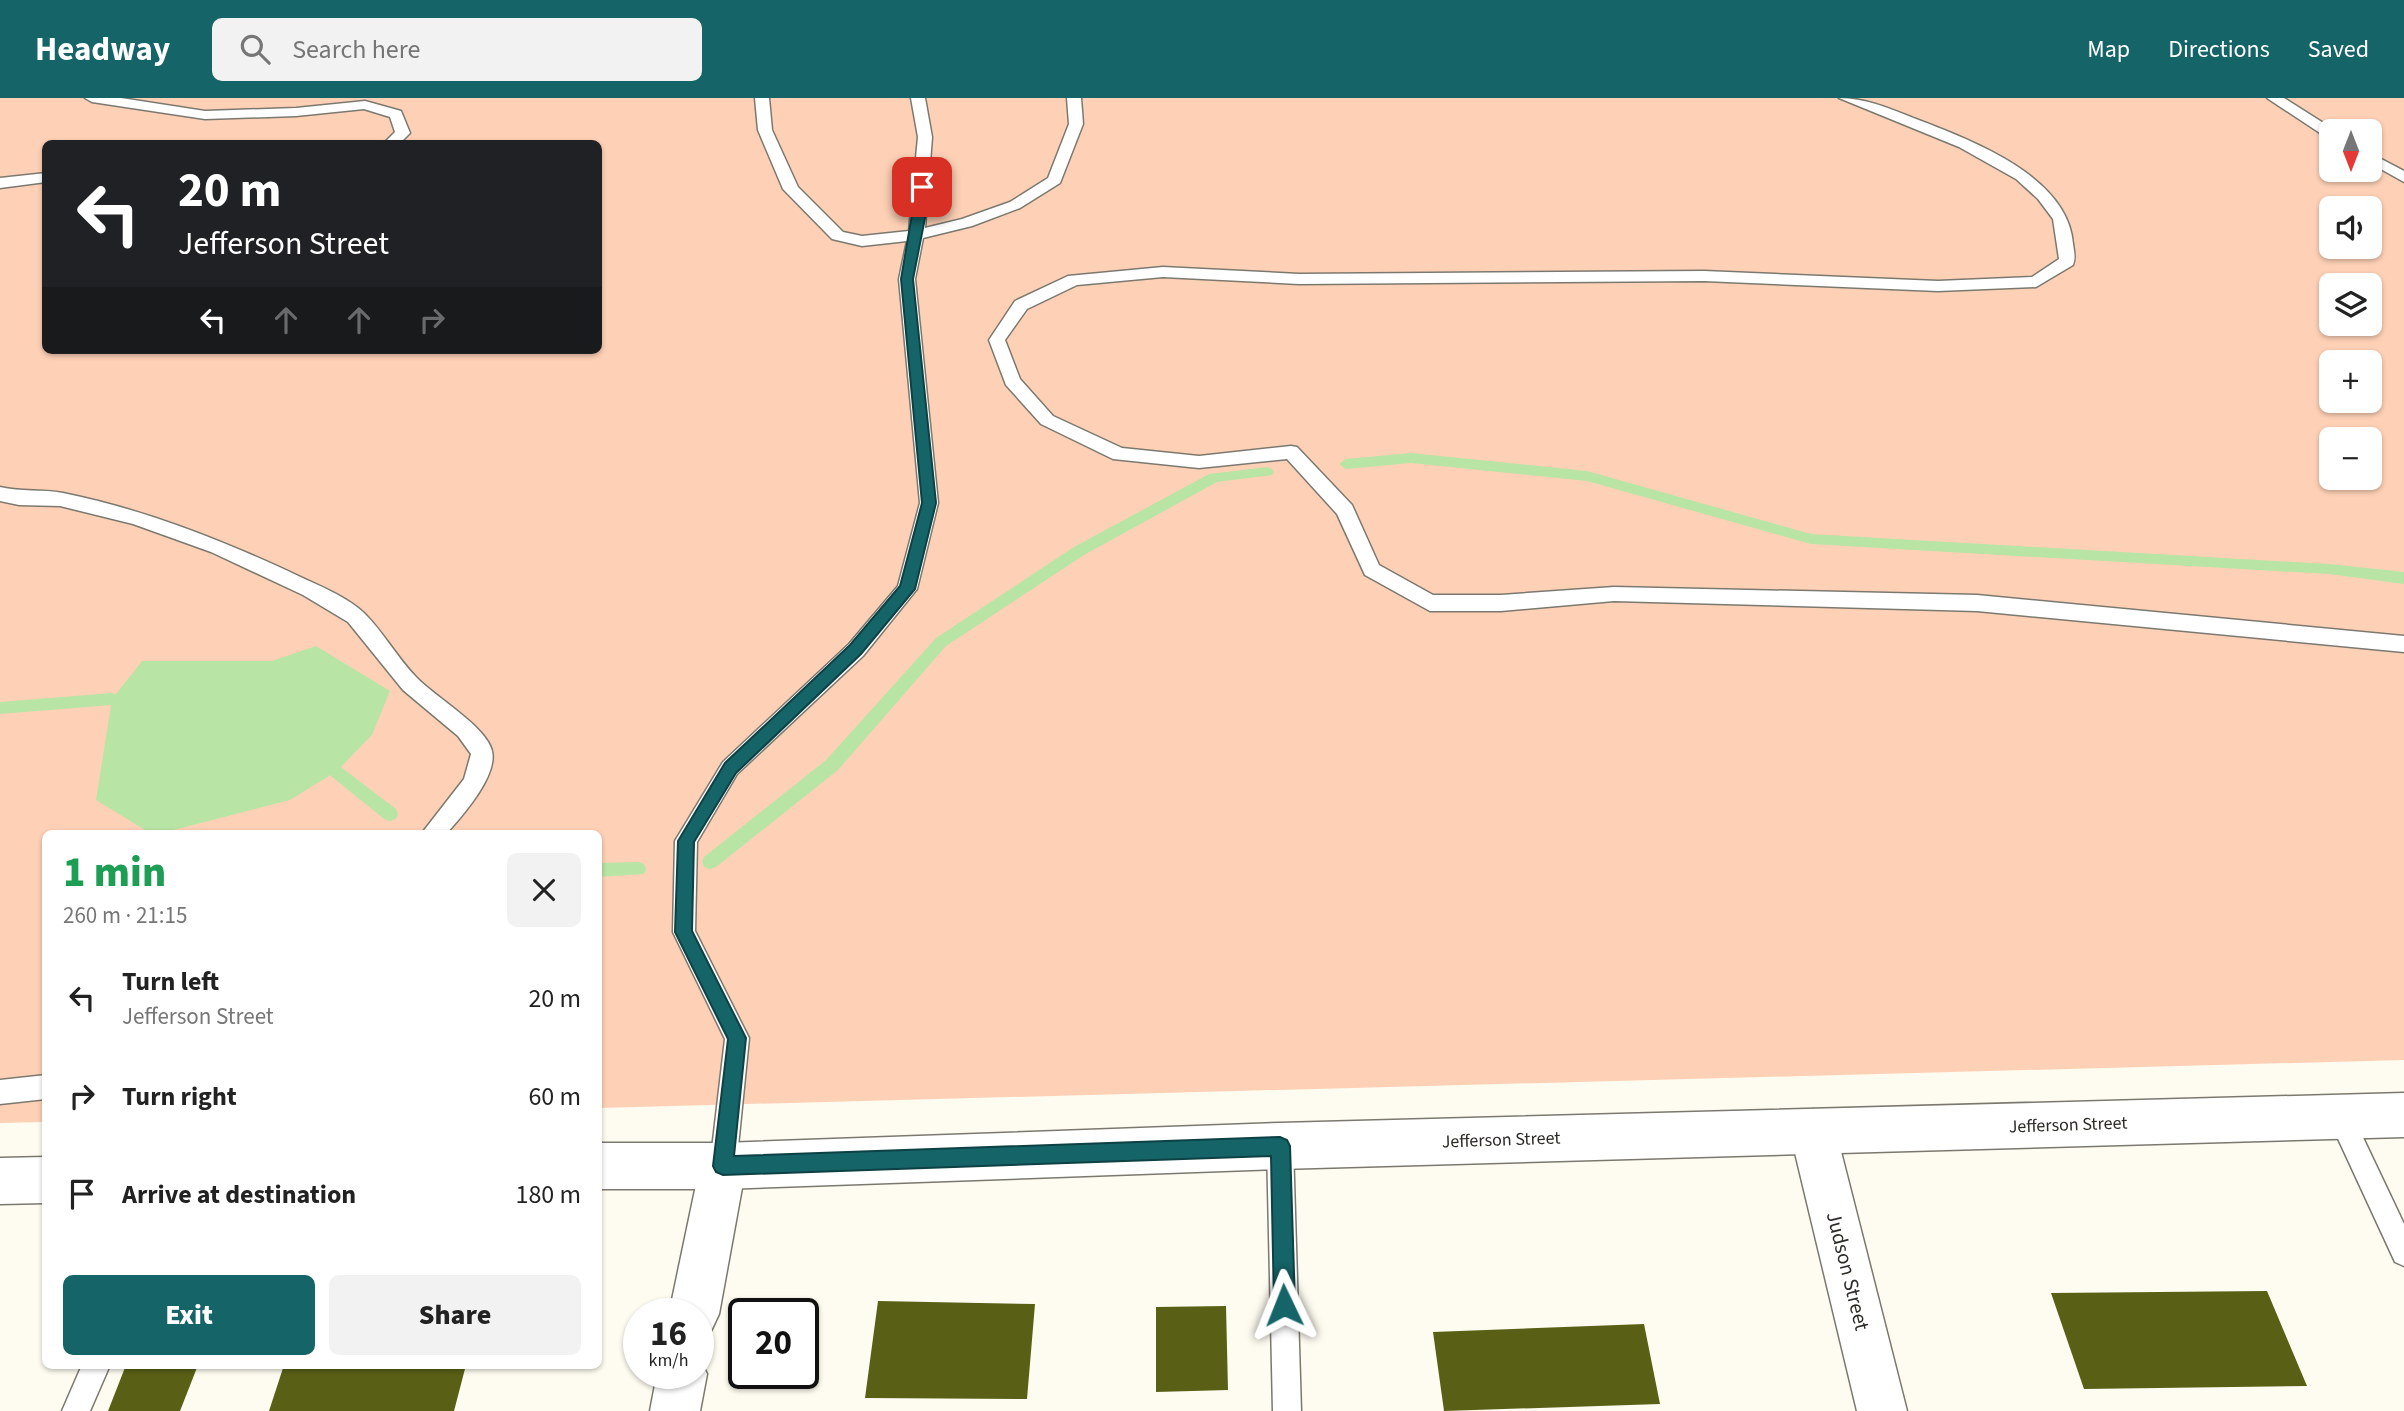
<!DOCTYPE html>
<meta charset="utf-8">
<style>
body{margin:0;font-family:"Source Sans 3",sans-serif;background:#f2f2f2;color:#222;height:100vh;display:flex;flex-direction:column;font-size:26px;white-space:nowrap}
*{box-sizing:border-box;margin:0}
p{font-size:23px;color:#767676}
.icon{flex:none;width:38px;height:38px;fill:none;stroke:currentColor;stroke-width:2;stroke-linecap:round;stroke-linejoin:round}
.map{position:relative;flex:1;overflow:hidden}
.sheet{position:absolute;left:42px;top:732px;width:560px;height:539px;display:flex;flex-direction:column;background:#fff;border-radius:10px;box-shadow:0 2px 5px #0004}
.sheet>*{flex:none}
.top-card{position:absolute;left:42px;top:42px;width:560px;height:214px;border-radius:10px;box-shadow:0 2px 5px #0004;background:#202124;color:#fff;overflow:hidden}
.needle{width:46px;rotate:180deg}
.tools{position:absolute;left:2319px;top:21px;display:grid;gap:14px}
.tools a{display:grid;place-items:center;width:63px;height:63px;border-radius:10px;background:#fff;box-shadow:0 2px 5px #0004;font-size:35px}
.speed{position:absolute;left:623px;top:1200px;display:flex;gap:14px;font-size:35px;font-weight:700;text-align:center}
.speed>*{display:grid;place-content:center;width:91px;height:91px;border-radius:50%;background:#fff;box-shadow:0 2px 5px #0004;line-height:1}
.speed small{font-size:18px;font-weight:400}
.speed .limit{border:4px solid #111;border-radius:10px;background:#fff;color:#111}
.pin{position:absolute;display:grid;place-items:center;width:60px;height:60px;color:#fff;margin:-30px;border-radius:14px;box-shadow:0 4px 10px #0006}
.me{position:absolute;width:77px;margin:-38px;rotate:358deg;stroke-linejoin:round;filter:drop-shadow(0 0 5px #0008)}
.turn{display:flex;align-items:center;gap:24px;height:147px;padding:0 21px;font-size:32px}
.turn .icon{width:91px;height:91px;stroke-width:2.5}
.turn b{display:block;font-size:49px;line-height:60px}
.lanes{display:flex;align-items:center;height:66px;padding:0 21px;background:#0003;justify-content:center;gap:35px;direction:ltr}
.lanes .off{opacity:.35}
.round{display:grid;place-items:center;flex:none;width:74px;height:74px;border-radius:10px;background:#f2f2f2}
.summary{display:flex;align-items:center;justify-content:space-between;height:119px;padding:0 21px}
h1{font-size:42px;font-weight:800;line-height:52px;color:#1e9e55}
.action{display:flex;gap:14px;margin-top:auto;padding:14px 21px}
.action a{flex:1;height:80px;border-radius:10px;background:#156468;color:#fff;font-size:28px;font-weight:800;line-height:80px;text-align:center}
.action a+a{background:#f2f2f2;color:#222}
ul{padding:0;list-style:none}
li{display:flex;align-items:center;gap:21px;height:98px;padding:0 21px}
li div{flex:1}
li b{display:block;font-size:26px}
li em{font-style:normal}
header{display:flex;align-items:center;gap:42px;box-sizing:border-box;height:98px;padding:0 35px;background:#156468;color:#fff}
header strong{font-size:33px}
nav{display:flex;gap:38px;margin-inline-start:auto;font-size:24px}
.search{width:490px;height:63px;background:#f2f2f2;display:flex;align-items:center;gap:18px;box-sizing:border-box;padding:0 24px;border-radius:10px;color:#767676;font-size:26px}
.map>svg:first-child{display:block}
</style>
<header>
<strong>Headway</strong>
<div class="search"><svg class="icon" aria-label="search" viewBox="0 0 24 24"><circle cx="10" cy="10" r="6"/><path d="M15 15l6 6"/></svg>Search here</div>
<nav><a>Map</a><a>Directions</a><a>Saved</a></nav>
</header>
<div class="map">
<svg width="2404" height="1313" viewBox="0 0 2404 1313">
<rect width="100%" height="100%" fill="#fefbf0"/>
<path fill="#fed1b6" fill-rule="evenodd" d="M0,0H2404V962L599,1010L598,735H46L45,1024L0,1025ZM2331,33H2370V72H2331ZM46,46H598V252H46ZM2331,110H2370V149H2331ZM2331,187H2370V226H2331ZM2331,264H2370V303H2331ZM2331,341H2370V380H2331Z"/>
<path fill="#b8e4a5" d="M316,548L390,593L372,637L337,673L290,702L162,735H150L96,702L112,601L142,563H272Z"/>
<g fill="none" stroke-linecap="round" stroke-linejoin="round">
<path fill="#b8e4a5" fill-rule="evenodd" d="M1411,355L1587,373L1811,436L2329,466L2404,474V486L2329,476L1811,446L1587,383L1411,365L1346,371L1339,366L1346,361Z
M1267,369L1272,371L1274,374L1272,377L1217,384L1084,457L946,548L838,672L716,769L710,771L704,769L702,764L704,759L826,662L936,540L1074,449L1209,376Z
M112,595L117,597L120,601L117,605L112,607L0,616V604Z
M337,666L396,711L398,716L396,721L390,723L384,721L331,678L329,673L331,668Z
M638,764L644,766L646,771L644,776L598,779V765Z"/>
</g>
<path fill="#596015" d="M2267,1193L2307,1288L2084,1291L2051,1195Z
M878,1203L1035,1206L1027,1301L865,1300Z
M1226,1208L1228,1292L1156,1294V1209Z
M1644,1226L1660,1306L1444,1313L1433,1234Z
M126,1267H198L180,1313H108Z
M284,1267H466L454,1313H269Z"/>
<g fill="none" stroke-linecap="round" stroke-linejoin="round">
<defs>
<path id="lane" d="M85,0H121L205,13L296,10L365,3L401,13L410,35L399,46H383L395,34L390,19L364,11L296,18L205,21L92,4Z
M755,0H769L772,32L798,89L843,134L862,138L909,133L918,39L911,0H925L932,39L925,130L962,121L1010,104L1048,80L1069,26L1067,0H1081L1083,26L1060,85L1020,110L972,128L923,140L915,181L938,405L917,491L863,558L737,676L697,744L695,833L749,940L736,1068L732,1077L723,1081L714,1077L710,1068L725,941L673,834L675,743L723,664L849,546L898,488L920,405L899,181L907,143L862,148L832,141L783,91L758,32Z
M1839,0C1866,0 1891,11 1916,21C1971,42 2068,78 2073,146C2074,153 2076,160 2073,167L2036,189L1938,193L1704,183L1299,186L1163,179L1077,187L1027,211L1005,242L1020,281L1053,318L1122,350L1199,358L1291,348L1297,349L1352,407L1379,467L1433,497H1501L1614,489L1977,497L2404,538V554L1977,513L1614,503L1501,513H1430L1365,477L1337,416L1287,361L1199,370L1113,361L1041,326L1006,287L989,242L1015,203L1068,178L1163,169L1299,176L1704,173L1938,183L2032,179L2059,161L2053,121L2038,101L2016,81L1959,49Z
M2267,0H2284L2336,33H2331V40L2326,39Z
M2370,55L2404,73V84L2370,65Z
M46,75V84L0,90V80Z
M0,389C21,394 43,391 63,395C142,411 216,440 288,473C312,485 343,496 363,514C383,533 397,560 417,580C434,598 487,629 492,653C498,678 462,718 447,735H422L464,681L471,656L458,638L403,592L348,524L303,497L211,454L133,426L60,408L19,407L0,403Z
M46,977V1001L0,1006V982Z
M2340,1007L2349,1010L2404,1126V1168L2395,1164L2328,1019L2331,1010Z
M1280,1036L1289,1039L1293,1048L1301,1313H1273L1267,1048L1271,1039Z
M82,1267H110L90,1313H62Z"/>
<path id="street" d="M1813,1011L1829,1018L1836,1034L1907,1313H1857L1790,1034L1797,1018Z
M723,1045L739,1052L746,1068L719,1216L711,1233L698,1239V1216H669L700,1068L707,1052Z
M698,1258L707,1276L700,1313H650L657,1276H698Z"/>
<path id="secondary" d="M2404,995V1039L1280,1071L723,1091H598V1045H723L1280,1025Z
M46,1059V1105L0,1106V1060Z"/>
</defs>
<use href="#lane" stroke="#7b796f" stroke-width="3"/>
<use href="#street" stroke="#7b796f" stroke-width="3"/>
<use href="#secondary" stroke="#7b796f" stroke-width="3"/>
<use href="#lane" fill="#fff" fill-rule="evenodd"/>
<use href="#street" fill="#fff" fill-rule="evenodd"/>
<use href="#secondary" fill="#fff" fill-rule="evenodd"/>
</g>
<path fill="#156468" stroke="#0e4144" stroke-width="2" d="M917,87L927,89L926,115L913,181L936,405L915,491L861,556L736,675L694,744L692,833L746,940L734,1058L1280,1039L1287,1042L1290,1048L1295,1207L1292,1214L1284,1217L1277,1214L1274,1207L1271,1058L723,1077L716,1074L713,1068L728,941L675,834L678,743L725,665L850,547L900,488L922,405L901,181Z"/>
<g text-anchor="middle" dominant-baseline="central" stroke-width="7" stroke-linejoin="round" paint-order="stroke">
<g font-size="18" fill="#2c2b27" stroke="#fff">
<text transform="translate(2068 1027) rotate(-2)">Jefferson Street</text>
<text transform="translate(1501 1042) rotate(-2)">Jefferson Street</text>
</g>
<g font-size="21" fill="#2c2b27" stroke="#fff">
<text transform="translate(1848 1173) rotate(76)">Judson Street</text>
</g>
</g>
</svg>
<div class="tools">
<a><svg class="needle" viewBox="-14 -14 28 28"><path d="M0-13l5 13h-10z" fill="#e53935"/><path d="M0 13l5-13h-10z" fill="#767676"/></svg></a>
<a><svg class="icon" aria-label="sound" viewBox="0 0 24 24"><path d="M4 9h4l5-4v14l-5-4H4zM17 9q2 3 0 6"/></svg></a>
<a><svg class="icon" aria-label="layers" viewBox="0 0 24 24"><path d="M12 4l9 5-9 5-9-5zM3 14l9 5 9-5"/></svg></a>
<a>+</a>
<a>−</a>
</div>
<div class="speed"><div>16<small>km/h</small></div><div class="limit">20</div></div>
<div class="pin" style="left:922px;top:89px;background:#d93025"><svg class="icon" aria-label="arrive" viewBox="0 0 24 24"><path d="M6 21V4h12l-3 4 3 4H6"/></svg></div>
<svg class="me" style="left:1284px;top:1207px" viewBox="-20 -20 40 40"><path d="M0-17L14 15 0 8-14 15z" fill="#156468" stroke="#fff" stroke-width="4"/></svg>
<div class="top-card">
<div class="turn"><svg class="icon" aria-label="left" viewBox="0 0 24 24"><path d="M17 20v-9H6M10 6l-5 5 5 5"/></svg><div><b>20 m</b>Jefferson Street</div></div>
<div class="lanes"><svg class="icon" aria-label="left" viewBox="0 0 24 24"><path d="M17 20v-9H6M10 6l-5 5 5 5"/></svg><svg class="icon off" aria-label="ahead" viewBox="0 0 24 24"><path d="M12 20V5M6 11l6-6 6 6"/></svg><svg class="icon off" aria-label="ahead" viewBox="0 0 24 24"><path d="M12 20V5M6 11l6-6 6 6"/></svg><svg class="icon off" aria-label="right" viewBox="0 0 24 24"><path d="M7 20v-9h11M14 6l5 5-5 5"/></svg></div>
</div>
<section class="sheet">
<div class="summary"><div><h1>1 min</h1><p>260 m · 21:15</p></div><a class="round"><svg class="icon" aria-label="close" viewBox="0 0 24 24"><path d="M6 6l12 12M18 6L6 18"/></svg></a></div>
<ul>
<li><svg class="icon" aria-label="left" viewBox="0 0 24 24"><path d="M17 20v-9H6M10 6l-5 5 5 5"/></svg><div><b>Turn left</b><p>Jefferson Street</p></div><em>20 m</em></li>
<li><svg class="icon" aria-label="right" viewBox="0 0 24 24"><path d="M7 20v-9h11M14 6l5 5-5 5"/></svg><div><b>Turn right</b></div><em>60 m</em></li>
<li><svg class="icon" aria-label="arrive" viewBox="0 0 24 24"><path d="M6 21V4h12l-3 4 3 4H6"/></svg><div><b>Arrive at destination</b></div><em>180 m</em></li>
</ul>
<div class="action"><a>Exit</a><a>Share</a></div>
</section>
</div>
